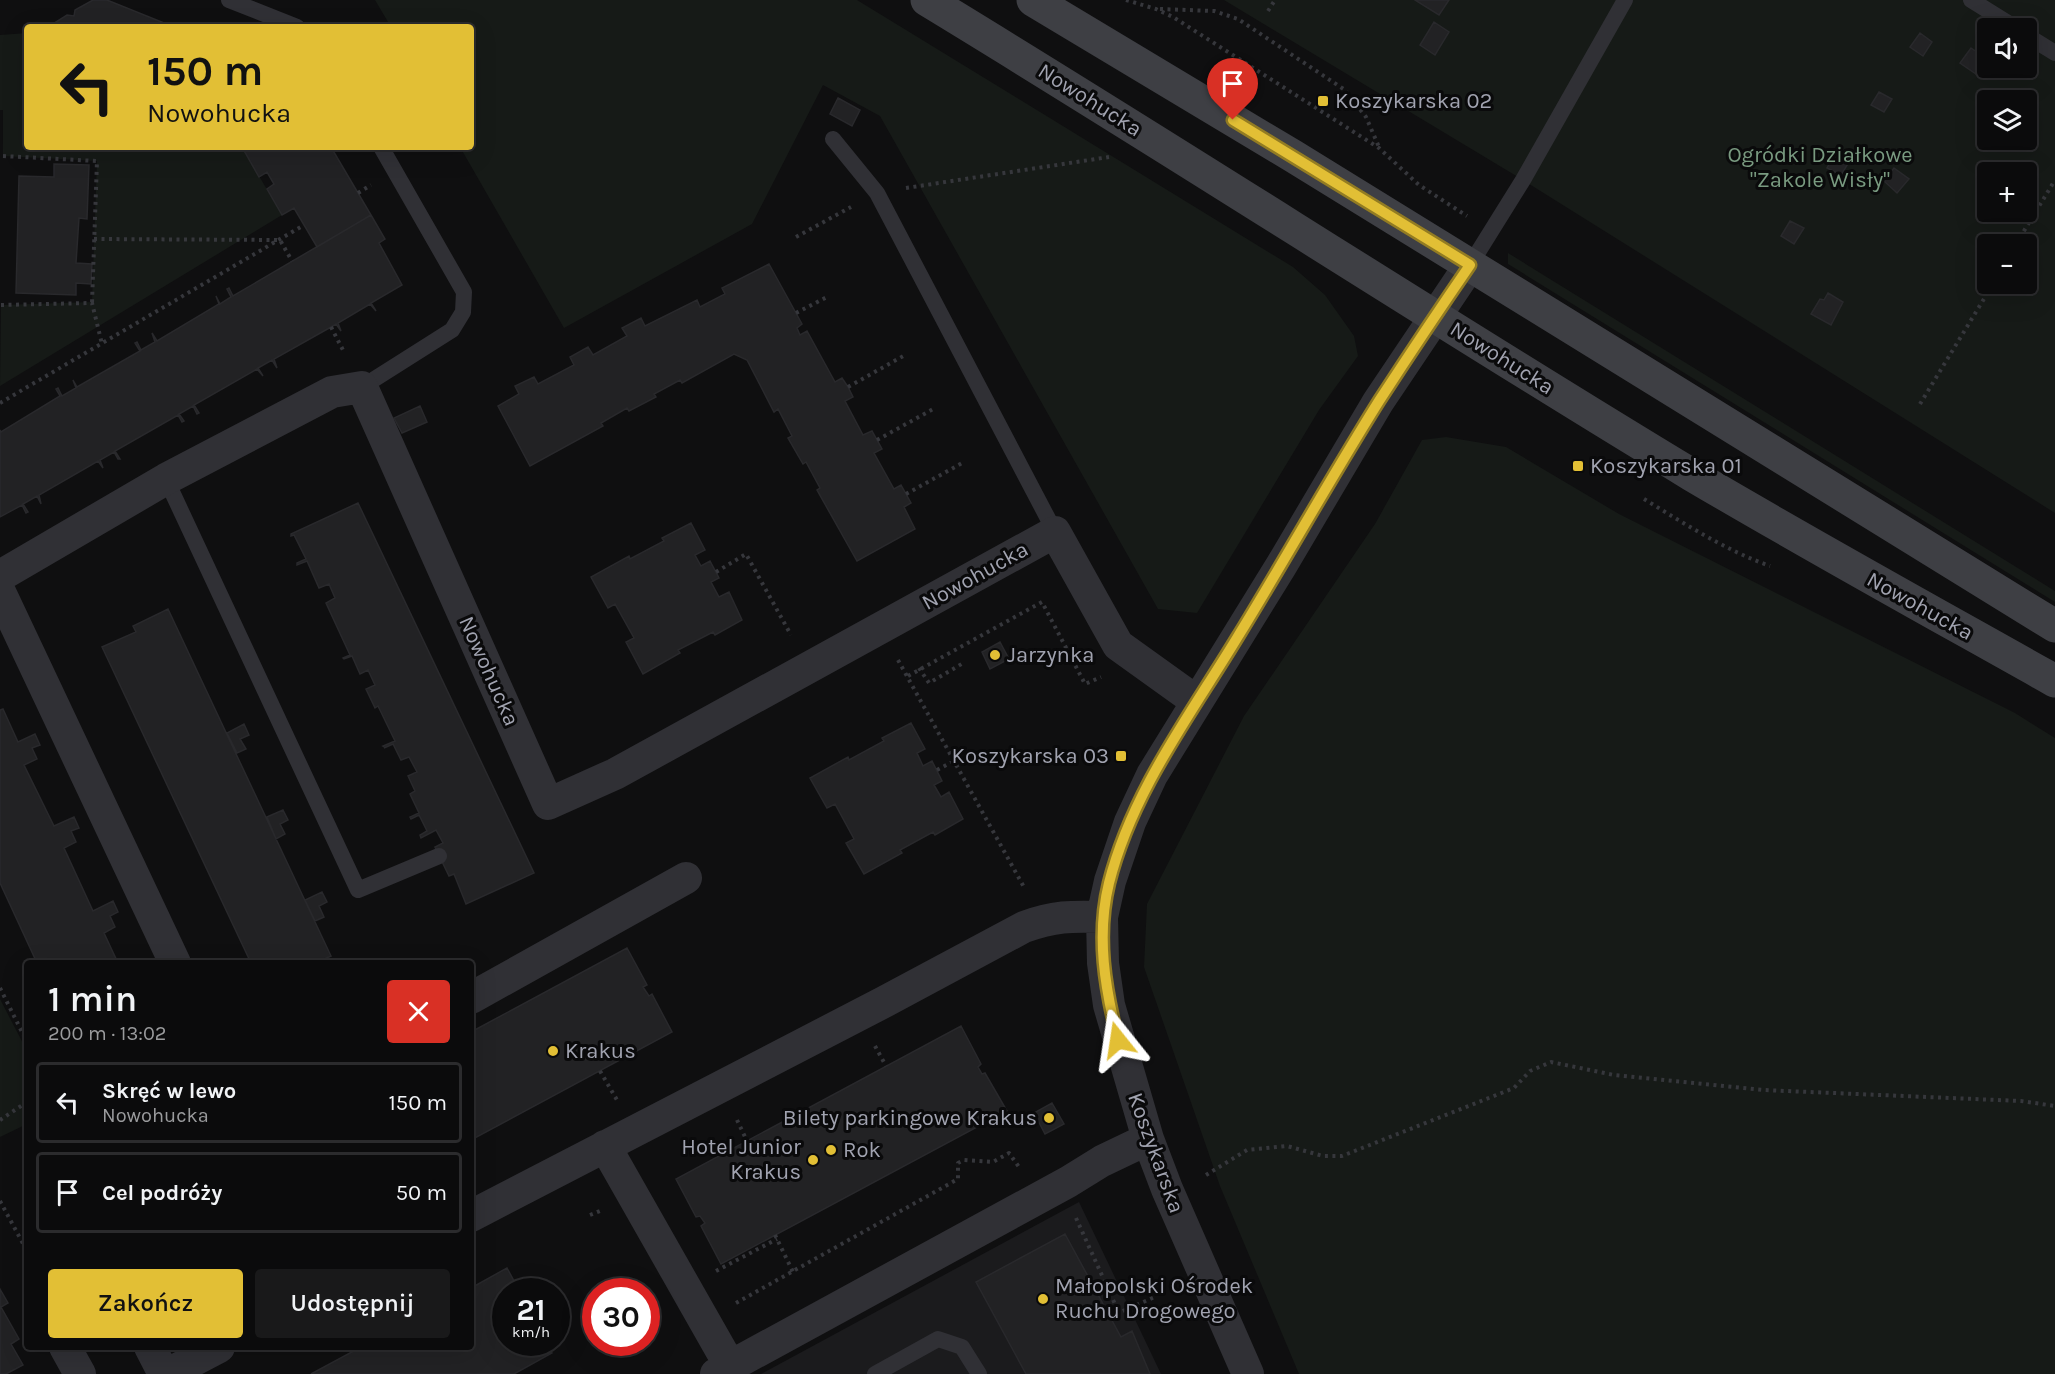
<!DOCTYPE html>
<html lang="pl">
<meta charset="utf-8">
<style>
body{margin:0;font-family:Karla,sans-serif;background:#19191a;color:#f1f3f6;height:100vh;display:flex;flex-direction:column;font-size:22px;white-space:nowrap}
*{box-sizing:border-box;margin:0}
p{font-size:20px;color:#9a9b9d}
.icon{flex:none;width:33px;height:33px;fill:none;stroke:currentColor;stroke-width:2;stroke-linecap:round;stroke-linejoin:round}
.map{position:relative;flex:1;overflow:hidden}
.side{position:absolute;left:24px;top:960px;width:450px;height:390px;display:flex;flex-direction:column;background:#0b0b0c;border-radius:6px;box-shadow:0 6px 24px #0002,0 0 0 2px #2b2b2d}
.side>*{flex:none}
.banner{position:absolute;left:24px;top:24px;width:450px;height:126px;border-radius:6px;box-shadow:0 6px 24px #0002,0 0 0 2px #2b2b2d;background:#e2bf35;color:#111;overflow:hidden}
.tools{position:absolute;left:1977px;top:18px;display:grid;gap:12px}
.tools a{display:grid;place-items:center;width:60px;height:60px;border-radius:6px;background:#0b0b0c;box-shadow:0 6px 24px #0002,0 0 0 2px #2b2b2d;font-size:30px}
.speed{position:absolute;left:492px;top:1278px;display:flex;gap:12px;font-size:30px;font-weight:700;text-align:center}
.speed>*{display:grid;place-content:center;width:78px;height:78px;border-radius:50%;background:#0b0b0c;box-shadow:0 6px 24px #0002,0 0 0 2px #2b2b2d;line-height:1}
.speed small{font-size:15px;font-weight:400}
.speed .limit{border:9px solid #d22;background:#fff;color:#111}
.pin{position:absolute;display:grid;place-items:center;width:51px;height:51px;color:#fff;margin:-62px -26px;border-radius:50% 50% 50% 0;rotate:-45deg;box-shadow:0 0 6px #0007}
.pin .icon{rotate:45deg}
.me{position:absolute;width:66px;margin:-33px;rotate:345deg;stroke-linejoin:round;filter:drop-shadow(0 0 4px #0008)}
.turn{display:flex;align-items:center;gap:21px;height:126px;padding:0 24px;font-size:27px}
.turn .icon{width:78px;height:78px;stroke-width:2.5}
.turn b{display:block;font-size:42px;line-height:51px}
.round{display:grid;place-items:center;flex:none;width:63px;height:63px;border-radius:6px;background:#19191a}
.summary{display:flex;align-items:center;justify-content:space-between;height:102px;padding:0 24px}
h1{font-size:36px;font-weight:600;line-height:45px}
.primary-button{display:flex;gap:12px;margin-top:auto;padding:12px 24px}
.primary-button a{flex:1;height:69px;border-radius:6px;background:#e2bf35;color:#111;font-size:24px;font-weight:600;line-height:69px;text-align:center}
.primary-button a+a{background:#19191a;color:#f1f3f6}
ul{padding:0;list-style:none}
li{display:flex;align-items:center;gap:18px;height:81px;margin:0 12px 9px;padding:0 12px;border:3px solid #2b2b2d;border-radius:6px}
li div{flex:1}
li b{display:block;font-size:22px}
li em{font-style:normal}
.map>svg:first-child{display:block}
</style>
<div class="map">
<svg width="2055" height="1374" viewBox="0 0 2055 1374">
<rect width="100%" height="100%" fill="#0f0f10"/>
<path fill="#1b1b1d" d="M1079,1202L1161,1374H761Z"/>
<path fill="#161a17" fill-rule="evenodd" d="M375,0H857L1293,267L1325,295L1354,336L1358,356L1319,410L1197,613L1158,609L880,116L823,85L752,224L564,328L460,147H471V27H391Z
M1224,0H2055V513L1523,180ZM1988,28H2026V68H1988ZM1988,100H2026V140H1988ZM1988,172H2026V212H1988ZM1988,244H2026V284H1988Z
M27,33V147H242L282,215L0,386L1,305L92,302L97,161L3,156V110H0V35Z
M1508,253L2055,591V602L1508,264Z
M1446,437L1506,447L1619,514L2015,713L2055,738V1374H1299L1220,1186L1144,967L1147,904L1244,716L1375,524L1422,440Z
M0,999L27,1051V1124L0,1137Z"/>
<path fill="#222224" stroke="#29292c" stroke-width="1.5" d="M93,0H107L174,27H48L67,15L74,16L75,10Z
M1415,0H1449L1439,15Z
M1434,22L1449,32L1435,55L1420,45Z
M1920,33L1932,42L1923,56L1910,47Z
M1971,48L1987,59L1976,74L1960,63Z
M1879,92L1892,99L1884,112L1871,105Z
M838,98L860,110L852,126L830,114Z
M242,147H331L371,215L317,247L294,208L282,215L267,189L274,184L267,172L259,177Z
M1835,154L1849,162L1841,175L1827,168Z
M54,164L89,165L87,219L79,218L76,263L92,264L91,284L76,283V295L16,293L19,176L54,177Z
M1894,168L1909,179L1897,193L1884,181Z
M371,215L385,239L379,243L402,285L371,303L376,311L370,304L338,323L341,331L336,324L331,327L274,359L277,368L272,360L258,368L263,376L257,369L194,405L199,413L197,414L193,406L179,414L184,421L182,422L178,415L115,451L120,459H118L114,452L100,460L103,468L98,461L39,495L41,504L37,496L23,504L28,512L26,513L22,505L0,517V430L1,432L60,396L56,389L58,388L62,396L76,388L73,380L77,387L140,351L135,343L137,342L141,350L155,342L152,333L157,341L219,304L216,296L220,304L231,297L227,289L229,288L233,296Z
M1790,221L1804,228L1794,244L1781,236Z
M769,264L802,324L797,328L800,335L807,331L835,382L842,378L848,387L853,397L845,401L863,435L872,431L882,449L874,453L894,489L901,485L911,503L904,507L915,529L857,561L817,490L820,488L806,462L803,464L788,438L792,436L778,409L774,412L747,360L734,354L682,383L680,380L654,394L656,397L629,411L627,408L601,423L603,426L530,466L498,406L519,394L515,386L534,377L538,384L574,365L570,357L588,347L593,355L627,336L622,328L641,318L645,326L697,300L700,307L725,294L722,288Z
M1828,293L1843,302L1831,325L1811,314L1820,299L1824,300Z
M420,406L427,422L402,433L394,418Z
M358,503L534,873L466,904L454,874L449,876L435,847L443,843L436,830L421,838L420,835L427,831L419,815L411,819L410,817L419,813L410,794L415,791L408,776L417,772L409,757L401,760L393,744L384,748L385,747L383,746L395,741L378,706L375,708L366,689L375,685L368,670L360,674L352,656L344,659L343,658L350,655L326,603L335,598L329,584L319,588L307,561L297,565V563L306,559L294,535L291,536V534Z
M691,523L705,550L695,555L701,566L710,561L719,578L711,582L719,597L729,592L742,620L715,635L713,632L678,650L680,653L643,674L626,642L634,638L615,604L608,608L591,577L629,556L630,559L664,541L662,538Z
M168,609L331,956L315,963H251L102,647L136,632L133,626Z
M1000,642L1009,659L990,669L982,652Z
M3,709L18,742L35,734L40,745L32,748L37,759L24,765L54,826L74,817L79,828L71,831L76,842L64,848L93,911L113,901L118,912L110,916L115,927L104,933L118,963H37L0,883V710Z
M911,723L925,749L917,753L923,766L932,761L942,781L934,785L941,797L949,792L963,819L935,835L933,832L900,850L902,853L864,874L846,843L854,839L835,804L827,808L810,778L848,757L849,760L884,741L882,738Z
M244,724L249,735L240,739L246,749L237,753L227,733Z
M283,810L288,820L280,824L285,834L276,839L267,817Z
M322,892L327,902L319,906L324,917L315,921L305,900Z
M627,948L647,985L643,987L649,996L652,994L672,1032L471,1140V1032Z
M961,1026L981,1064L978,1067L982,1074L985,1073L1007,1111L721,1264L701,1226L705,1223L700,1216L696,1217L676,1179Z
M1052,1103L1064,1124L1045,1134L1034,1113Z
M1065,1234L1121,1337L1132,1331L1150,1374H1026L976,1282Z
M507,1268L520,1292H506V1342H547L552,1353L514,1374H311L361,1347H471V1288Z
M0,1289L8,1303L1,1307L19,1339L11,1344L23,1365L6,1374H0Z"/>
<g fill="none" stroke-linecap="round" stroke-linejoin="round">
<path stroke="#36373c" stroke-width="4" stroke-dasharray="3 4.5" stroke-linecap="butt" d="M1126,0L1156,9L1173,17L1379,148L1419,185L1467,216
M1160,9L1214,11L1238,19L1345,90L1366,117L1379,147
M1268,11L1275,0
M3,156L97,161L92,303
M906,188L1109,157
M358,193L371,185
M796,237L851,207
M94,239L280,240L292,261
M2016,244L2055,180
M1,305L92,303L102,344
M796,313L829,296
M331,327L344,352
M848,387L905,355
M0,403L304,225
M1920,404L1993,284
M877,440L935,408
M906,494L964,462
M1644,499C1685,524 1725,550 1770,566
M716,572L746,554L791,635
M898,660L1025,889
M919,668L929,683L965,662
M908,676L1042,602L1085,684L1101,677
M937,770L954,761
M0,988L27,1042
M875,1046L886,1066
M600,1071L617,1100
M0,1120L27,1102
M737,1120L747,1141
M1206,1175L1247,1150L1287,1146L1323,1156H1342L1514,1088L1530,1071L1551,1062L1614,1075L1763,1090L2021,1101L2055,1106
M0,1201L27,1251
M590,1215L600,1211
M1076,1218L1119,1313
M775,1235L793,1272
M716,1271L777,1239
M736,1303L958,1179V1163L964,1160L993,1162L1009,1153L1019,1167
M1109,1317L1157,1296"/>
<path stroke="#303035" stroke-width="16" d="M229,0L297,27
M1971,0L2016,28
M2026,35L2055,53
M833,139L877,193L1055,532
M1470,265L1523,180L1625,0
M362,387L452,330L463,312L464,292L381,147
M166,479L358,890L439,856
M875,1374L938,1339L962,1347L979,1374"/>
<path stroke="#303035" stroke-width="32" d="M0,576L166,479L332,392L362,387L548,804L615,774L1055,532L1118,645L1196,701
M0,592L175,963
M471,998L686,878
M605,1146L730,1366
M471,1216L884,1002L1024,927C1054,916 1071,916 1102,917
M65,1347L80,1374
M150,1347L164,1374
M168,1374L219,1347
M716,1374L1068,1182L1102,1161L1148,1139
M1248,1374L1167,1189L1148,1139L1109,1005L1103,963L1102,917L1110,881L1130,822L1152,775L1281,566L1378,402L1470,265"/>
<path stroke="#3e3f44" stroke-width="33" d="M927,0C1184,156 1435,320 1692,475C1812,546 1934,613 2055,681
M1033,0L1293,156L2055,626"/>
</g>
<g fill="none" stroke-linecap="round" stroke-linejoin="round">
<defs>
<path id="route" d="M1118,1040C1105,988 1096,936 1109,883C1132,792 1189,717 1237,638C1285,560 1330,479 1379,401C1409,355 1439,310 1470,265L1233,120"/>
</defs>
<use href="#route" stroke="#937c22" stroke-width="15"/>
<use href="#route" stroke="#e2bf35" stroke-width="10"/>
</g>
<g fill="#e2bf35" stroke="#0a0a0b" stroke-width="2">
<rect x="1317" y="95" width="12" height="12" rx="3"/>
<rect x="1572" y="460" width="12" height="12" rx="3"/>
<circle cx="995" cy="655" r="6"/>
<rect x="1115" y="750" width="12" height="12" rx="3"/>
<circle cx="553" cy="1051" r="6"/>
<circle cx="1049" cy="1118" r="6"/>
<circle cx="831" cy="1150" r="6"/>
<circle cx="813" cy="1160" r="6"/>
<circle cx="1043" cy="1299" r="6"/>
</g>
<g text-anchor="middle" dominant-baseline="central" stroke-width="6" stroke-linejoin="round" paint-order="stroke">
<g font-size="22" fill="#a1a3b0" stroke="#0a0a0b">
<text transform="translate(1090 100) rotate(32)">Nowohucka</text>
<text transform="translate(1502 358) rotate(32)">Nowohucka</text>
<text transform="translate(975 576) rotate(-29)">Nowohucka</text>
<text transform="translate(1920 606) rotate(29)">Nowohucka</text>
<text transform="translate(489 671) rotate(66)">Nowohucka</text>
<text transform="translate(1156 1153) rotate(70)">Koszykarska</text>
</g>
<g font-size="22" fill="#a1a3b0" stroke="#0a0a0b" text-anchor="start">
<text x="1335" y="101">Koszykarska 02</text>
<text x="1590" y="466">Koszykarska 01</text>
<text x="1007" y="655">Jarzynka</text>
<text x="1109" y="756" text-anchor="end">Koszykarska 03</text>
<text x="565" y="1051">Krakus</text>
<text x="1037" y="1118" text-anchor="end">Bilety parkingowe Krakus</text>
<text x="801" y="1147" text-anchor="end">Hotel Junior<tspan x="801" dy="25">Krakus</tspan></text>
<text x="843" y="1150">Rok</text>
<text x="1055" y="1286">Małopolski Ośrodek<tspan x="1055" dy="25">Ruchu Drogowego</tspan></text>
</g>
<g font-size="22" fill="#799a80" stroke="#0a0a0b">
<text x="1820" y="155">Ogródki Działkowe<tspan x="1820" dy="25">"Zakole Wisły"</tspan></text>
</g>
</g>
</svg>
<div class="tools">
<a><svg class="icon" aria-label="sound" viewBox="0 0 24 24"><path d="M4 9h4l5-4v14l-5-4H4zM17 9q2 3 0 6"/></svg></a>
<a><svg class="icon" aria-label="layers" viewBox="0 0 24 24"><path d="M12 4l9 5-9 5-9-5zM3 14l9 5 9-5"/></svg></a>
<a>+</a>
<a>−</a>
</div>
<div class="speed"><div>21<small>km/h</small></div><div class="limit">30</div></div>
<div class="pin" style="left:1233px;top:120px;background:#d93025"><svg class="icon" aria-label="arrive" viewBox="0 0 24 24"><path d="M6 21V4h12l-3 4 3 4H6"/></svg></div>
<svg class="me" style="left:1118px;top:1040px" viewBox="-20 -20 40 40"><path d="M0-17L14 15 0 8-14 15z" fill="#e2bf35" stroke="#fff" stroke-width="4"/></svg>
<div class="banner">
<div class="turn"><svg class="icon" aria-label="left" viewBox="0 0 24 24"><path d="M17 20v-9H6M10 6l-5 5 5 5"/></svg><div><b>150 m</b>Nowohucka</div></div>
</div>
<section class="side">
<div class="summary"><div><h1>1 min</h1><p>200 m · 13:02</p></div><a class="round" style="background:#d93025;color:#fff"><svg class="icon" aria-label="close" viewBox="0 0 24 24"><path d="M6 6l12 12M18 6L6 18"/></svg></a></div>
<ul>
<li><svg class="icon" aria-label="left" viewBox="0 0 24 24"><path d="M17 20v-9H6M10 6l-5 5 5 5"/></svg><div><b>Skręć w lewo</b><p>Nowohucka</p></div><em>150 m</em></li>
<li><svg class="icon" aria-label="arrive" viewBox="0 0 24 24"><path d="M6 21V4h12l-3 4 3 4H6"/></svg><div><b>Cel podróży</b></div><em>50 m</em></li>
</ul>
<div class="primary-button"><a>Zakończ</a><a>Udostępnij</a></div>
</section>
</div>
